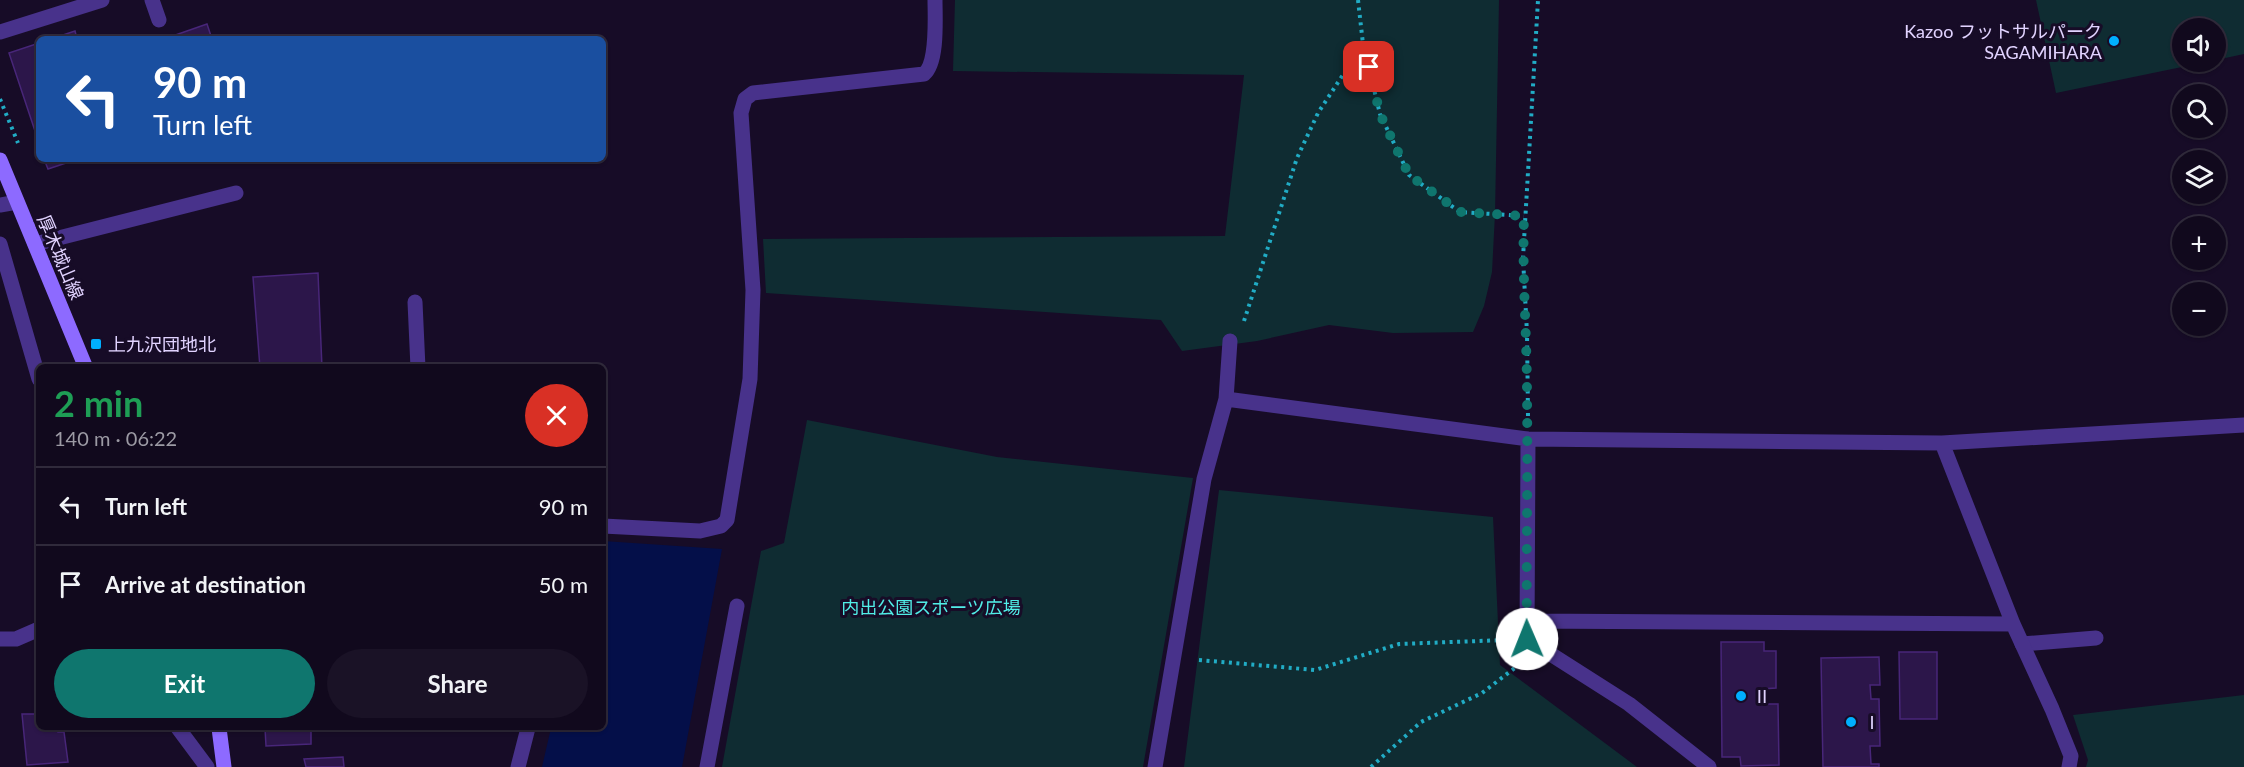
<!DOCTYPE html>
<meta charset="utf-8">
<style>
body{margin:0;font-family:Lato,"Noto Sans JP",sans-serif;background:#1a1226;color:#f1f3f6;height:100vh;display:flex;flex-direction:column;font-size:22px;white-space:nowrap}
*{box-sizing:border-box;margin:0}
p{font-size:20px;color:#9c9aa4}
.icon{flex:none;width:33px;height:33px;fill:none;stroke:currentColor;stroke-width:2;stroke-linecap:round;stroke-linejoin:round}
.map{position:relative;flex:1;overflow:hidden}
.drawer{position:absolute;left:36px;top:364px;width:570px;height:366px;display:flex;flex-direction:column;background:#11091d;border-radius:9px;box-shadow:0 2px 4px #0004,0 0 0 2px #302a3b}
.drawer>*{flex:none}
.guide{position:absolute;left:36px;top:36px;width:570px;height:126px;border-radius:9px;box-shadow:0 2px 4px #0004,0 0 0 2px #302a3b;background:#1a4fa0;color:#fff;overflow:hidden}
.controls{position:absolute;left:2172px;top:18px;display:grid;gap:12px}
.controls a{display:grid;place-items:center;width:54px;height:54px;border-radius:50%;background:#11091d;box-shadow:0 2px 4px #0004,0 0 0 2px #302a3b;font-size:30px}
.pin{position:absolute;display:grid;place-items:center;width:51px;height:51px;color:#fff;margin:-26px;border-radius:12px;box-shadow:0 3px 9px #0006}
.me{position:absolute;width:66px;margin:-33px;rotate:359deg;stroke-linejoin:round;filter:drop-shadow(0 0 4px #0008)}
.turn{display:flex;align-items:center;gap:21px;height:126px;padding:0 18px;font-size:27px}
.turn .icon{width:78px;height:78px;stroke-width:2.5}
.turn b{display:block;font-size:42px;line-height:51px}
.round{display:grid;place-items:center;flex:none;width:63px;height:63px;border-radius:32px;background:#1a1226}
.overview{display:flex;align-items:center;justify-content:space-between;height:102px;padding:0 18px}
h1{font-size:36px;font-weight:700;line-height:45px;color:#1e9e55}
.action{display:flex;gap:12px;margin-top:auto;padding:12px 18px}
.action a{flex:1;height:69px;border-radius:36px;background:#0f766e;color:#fff;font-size:24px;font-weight:700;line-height:69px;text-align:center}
.action a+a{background:#1a1226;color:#f1f3f6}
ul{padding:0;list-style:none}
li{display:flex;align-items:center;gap:18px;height:78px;padding:0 18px;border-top:2px solid #302a3b}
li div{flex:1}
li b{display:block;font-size:22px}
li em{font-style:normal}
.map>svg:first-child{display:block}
</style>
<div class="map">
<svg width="2244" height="767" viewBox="0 0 2244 767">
<rect width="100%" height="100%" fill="#170c27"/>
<path fill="#0f2c32" d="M955,0H1499L1495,214L1492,272L1484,306L1473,332L1393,333L1329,325L1257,341L1182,351L1161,320L766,293L763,239L1225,236L1244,75L953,71Z
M2036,0H2244V54L2216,60V28H2182V62H2206L2056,93Z
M807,420L997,457L1193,478L1143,767H722L761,551L784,543Z
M1219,490L1493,517L1500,665L1637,767H1184Z
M2244,695V767H2086L2088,760L2073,715Z"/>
<path fill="#040f49" d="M603,541L722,549L682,767H542L551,728H603Z"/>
<path fill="#2c164a" stroke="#482679" stroke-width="1.5" d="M207,24L212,39H164Z
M75,31L77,39H51Z
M39,43V143L9,53Z
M44,159H78L48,169Z
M318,273L322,368H260L253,277Z
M1721,642H1764V651H1776V688L1761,689V704H1778L1779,765L1741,766L1740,757H1722Z
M1899,652H1937V719H1900Z
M1879,657L1880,685H1870L1871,699H1879L1880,746H1870L1871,764H1879V767H1823L1821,658Z
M22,714H39V728H58V732H64L68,762L27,765Z
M265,728H311V744L266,746Z
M343,757L344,767H306L304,759Z"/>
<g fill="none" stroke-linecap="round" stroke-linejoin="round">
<path stroke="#21acc5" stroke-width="4" stroke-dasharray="3 4.5" stroke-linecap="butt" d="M1358,0L1363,44
M0,99L18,143
M1244,321L1297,158L1318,113L1363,44L1380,114L1409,175L1460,212L1524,216
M1528,416L1527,333L1523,258L1538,0
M1199,660L1315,670L1399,644L1505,640
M1371,767L1421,722L1482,693L1520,664"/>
<path stroke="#48328b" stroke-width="15" d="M152,0L159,20
M0,205L17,202
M0,244L39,379
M35,244L236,193
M415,302L418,368
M2022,644L2096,638
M178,728L207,767
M518,767L528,728
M707,767L737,606"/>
<path stroke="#48328b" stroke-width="15" d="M0,32L102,0
M1226,399L1528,439L1942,443L2244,425
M1528,439L1527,639L1629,704L1709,767
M1942,443L2013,624L2052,709L2071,756L2069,767
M603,526L700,531L721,526L727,520L750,379L753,290L741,113L745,99L753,93L924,74C938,63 935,17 935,0
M1527,621L2013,624
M0,639H16L39,629
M1155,767L1204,479L1226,399L1230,341"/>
<path stroke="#8d6aff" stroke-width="15" d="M0,160L86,368
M219,728L224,767"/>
</g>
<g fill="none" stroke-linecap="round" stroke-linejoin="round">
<path stroke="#0f766e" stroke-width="10" stroke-dasharray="0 18" d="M1369,67L1380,114L1409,175L1460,212L1524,216C1522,276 1527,336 1527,396C1528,477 1526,558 1527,639"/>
</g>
<g fill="#00affe" stroke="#170c27" stroke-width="2">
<circle cx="2114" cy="41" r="6"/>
<rect x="90" y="338" width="12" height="12" rx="3"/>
<circle cx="1741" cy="696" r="6"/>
<circle cx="1851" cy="722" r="6"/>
</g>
<g text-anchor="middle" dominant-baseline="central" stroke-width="6" stroke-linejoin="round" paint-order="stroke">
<g font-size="18" fill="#e1d3ff" stroke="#170c27" text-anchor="start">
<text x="2102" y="31" text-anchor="end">Kazoo フットサルパーク<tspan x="2102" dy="21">SAGAMIHARA</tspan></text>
<text x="108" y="344">上九沢団地北</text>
<text x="1753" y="696">Ⅱ</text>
<text x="1863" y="722">Ⅰ</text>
</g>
<g font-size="18" fill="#e1d3ff" stroke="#170c27">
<text transform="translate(61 257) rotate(67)">厚木城山線</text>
</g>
<g font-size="18" fill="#51ede7" stroke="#170c27">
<text x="931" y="607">内出公園スポーツ広場</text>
</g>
</g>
</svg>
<div class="controls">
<a><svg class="icon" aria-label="sound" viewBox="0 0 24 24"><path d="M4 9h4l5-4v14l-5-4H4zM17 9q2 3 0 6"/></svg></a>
<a><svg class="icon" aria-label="search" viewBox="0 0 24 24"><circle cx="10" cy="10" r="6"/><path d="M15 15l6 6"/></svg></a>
<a><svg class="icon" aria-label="layers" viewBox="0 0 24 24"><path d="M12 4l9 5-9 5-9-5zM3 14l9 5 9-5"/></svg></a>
<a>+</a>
<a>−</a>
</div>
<div class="pin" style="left:1369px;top:67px;background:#d93025"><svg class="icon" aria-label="arrive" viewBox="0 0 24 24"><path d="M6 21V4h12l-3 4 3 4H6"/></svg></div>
<svg class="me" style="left:1527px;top:639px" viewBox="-20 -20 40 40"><circle r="19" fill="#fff"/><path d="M0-13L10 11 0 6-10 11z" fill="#0f766e"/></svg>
<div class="guide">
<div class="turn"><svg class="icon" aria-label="left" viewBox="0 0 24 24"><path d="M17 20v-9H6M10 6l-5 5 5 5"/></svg><div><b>90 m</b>Turn left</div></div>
</div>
<section class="drawer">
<div class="overview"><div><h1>2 min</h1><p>140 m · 06:22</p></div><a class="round" style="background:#d93025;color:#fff"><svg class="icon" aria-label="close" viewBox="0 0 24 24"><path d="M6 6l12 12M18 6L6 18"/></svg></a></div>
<ul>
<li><svg class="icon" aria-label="left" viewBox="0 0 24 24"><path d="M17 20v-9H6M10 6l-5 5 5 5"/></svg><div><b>Turn left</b></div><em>90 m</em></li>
<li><svg class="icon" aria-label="arrive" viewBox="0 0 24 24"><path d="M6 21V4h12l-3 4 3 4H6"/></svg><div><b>Arrive at destination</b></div><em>50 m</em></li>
</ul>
<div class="action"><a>Exit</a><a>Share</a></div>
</section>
</div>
